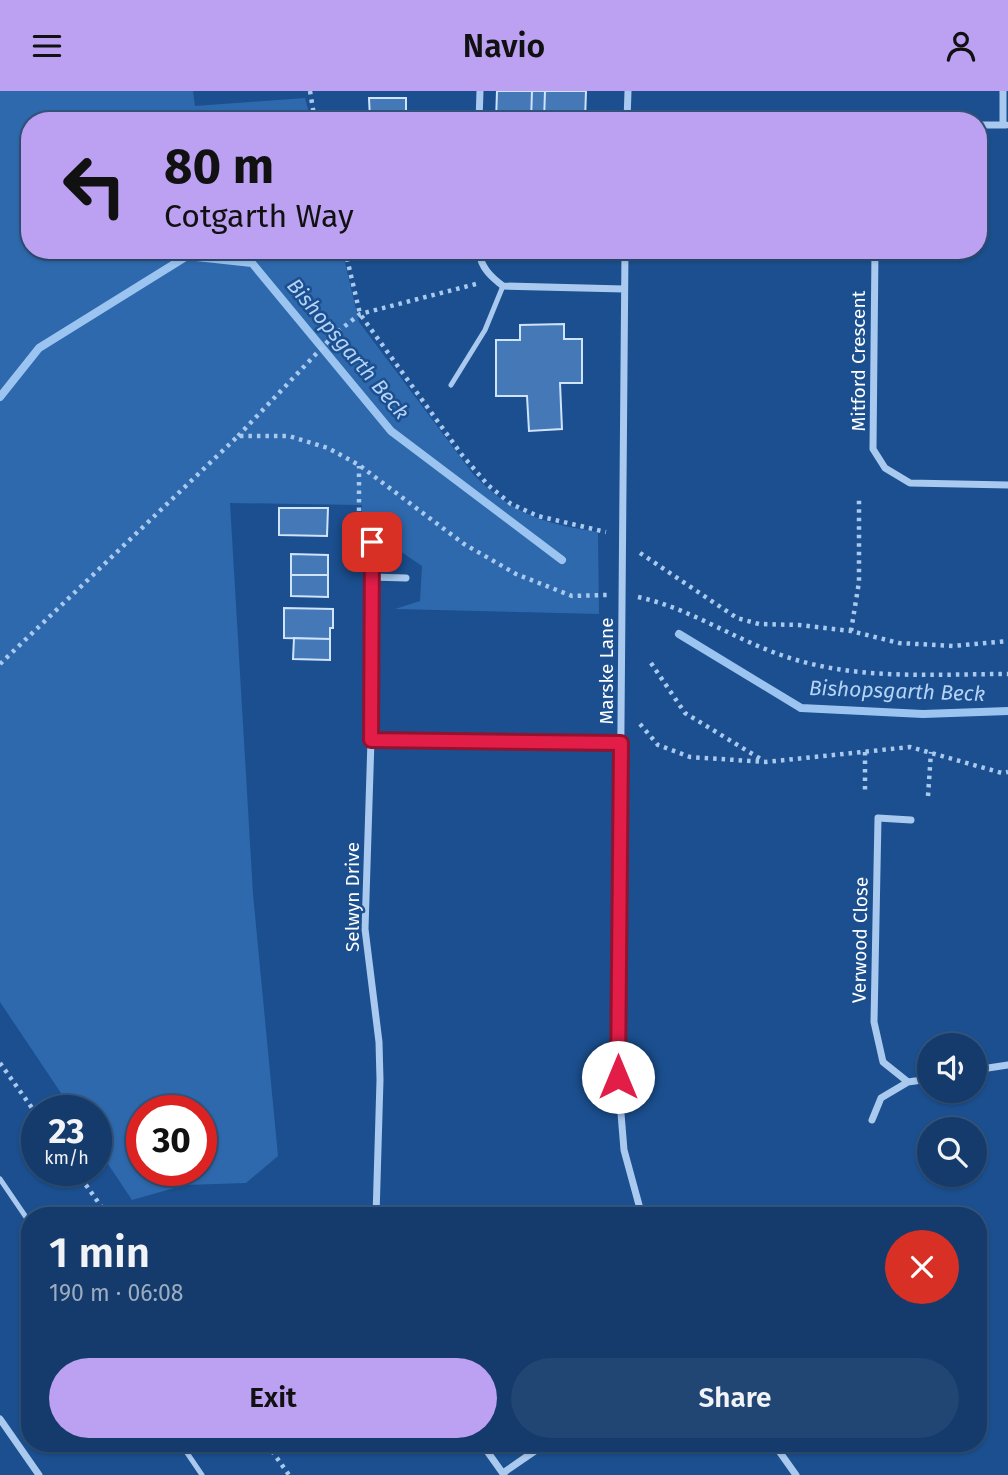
<!DOCTYPE html>
<meta charset="utf-8">
<style>
body{margin:0;font-family:"Fira Sans",sans-serif;background:#214673;color:#f1f3f6;height:100vh;display:flex;flex-direction:column;font-size:26px;white-space:nowrap}
*{box-sizing:border-box;margin:0}
p{font-size:23px;color:#9dadc1}
.icon{flex:none;width:38px;height:38px;fill:none;stroke:currentColor;stroke-width:2;stroke-linecap:round;stroke-linejoin:round}
.map{position:relative;flex:1;overflow:hidden}
.drawer{position:absolute;left:21px;top:1116px;width:966px;height:245px;display:flex;flex-direction:column;background:#143b6b;border-radius:28px;box-shadow:0 2px 5px #0004,0 0 0 2px #33557e}
.drawer>*{flex:none}
.top-card{position:absolute;left:21px;top:21px;width:966px;height:147px;border-radius:28px;box-shadow:0 2px 5px #0004,0 0 0 2px #33557e;background:#bca0f2;color:#111;overflow:hidden}
.buttons{position:absolute;left:917px;top:942px;display:grid;gap:14px}
.buttons a{display:grid;place-items:center;width:70px;height:70px;border-radius:50%;background:#143b6b;box-shadow:0 2px 5px #0004,0 0 0 2px #33557e;font-size:35px}
.speed{position:absolute;left:21px;top:1004px;display:flex;gap:14px;font-size:35px;font-weight:700;text-align:center}
.speed>*{display:grid;place-content:center;width:91px;height:91px;border-radius:50%;background:#143b6b;box-shadow:0 2px 5px #0004,0 0 0 2px #33557e;line-height:1}
.speed small{font-size:18px;font-weight:400}
.speed .limit{border:10px solid #d22;background:#fff;color:#111}
.pin{position:absolute;display:grid;place-items:center;width:60px;height:60px;color:#fff;margin:-30px;border-radius:14px;box-shadow:0 4px 10px #0006}
.me{position:absolute;width:77px;margin:-38px;rotate:0deg;stroke-linejoin:round;filter:drop-shadow(0 0 5px #0008)}
.turn{display:flex;align-items:center;gap:24px;height:147px;padding:0 28px;font-size:32px}
.turn .icon{width:91px;height:91px;stroke-width:2.5}
.turn b{display:block;font-size:49px;line-height:60px}
.round{display:grid;place-items:center;flex:none;width:74px;height:74px;border-radius:37px;background:#214673}
.overview{display:flex;align-items:center;justify-content:space-between;height:119px;padding:0 28px}
h1{font-size:42px;font-weight:600;line-height:52px}
.cta{display:flex;gap:14px;margin-top:auto;padding:14px 28px}
.cta a{flex:1;height:80px;border-radius:42px;background:#bca0f2;color:#111;font-size:28px;font-weight:600;line-height:80px;text-align:center}
.cta a+a{background:#214673;color:#f1f3f6}
header{display:flex;justify-content:space-between;align-items:center;height:91px;padding:0 28px;background:#bca0f2;color:#111;font-size:32px;font-weight:600}
.map>svg:first-child{display:block}
</style>
<header><svg class="icon" aria-label="menu" viewBox="0 0 24 24"><path d="M4 6h16M4 12h16M4 18h16"/></svg>Navio<svg class="icon" aria-label="person" viewBox="0 0 24 24"><circle cx="12" cy="8" r="4"/><path d="M4 21q1-7 8-7t8 7"/></svg></header>
<div class="map">
<svg width="1008" height="1384" viewBox="0 0 1008 1384">
<rect width="100%" height="100%" fill="#1b4f8f"/>
<path fill="#2e69ad" fill-rule="evenodd" d="M0,0H193L195,15L305,7L311,30H30V159H342L359,231L473,383C512,423 544,433 598,441L599,523L395,518L420,510L422,475L391,454V436L362,434V414L230,412L253,803L278,1065L246,1092L185,1094L132,1109L96,1055V1020H73L0,911ZM142,1020H201V1080H142Z"/>
<g fill="none" stroke-linecap="round" stroke-linejoin="round">
<path stroke="#9cc4f0" stroke-width="8" d="M0,306L39,257L187,165L252,172L391,340L562,469
M679,543L801,617L923,623L1008,620"/>
</g>
<path fill="#4478b7" stroke="#cfe3fa" stroke-width="2" d="M497,0H545L544,30H496Z
M532,0H586L585,30H531Z
M369,7H406V28H370Z
M564,233V248H582V292H560L562,338L529,340L527,305H496V249H520V234Z
M279,417H328L327,445L279,444Z
M291,463L328,464V484H291Z
M291,484H328V506L291,505Z
M284,517L333,518V537H330V548L284,547Z
M294,547L330,548V569L293,568Z"/>
<g fill="none" stroke-linecap="round" stroke-linejoin="round">
<path stroke="#a9c9ee" stroke-width="4.5" stroke-dasharray="3.5 5" stroke-linecap="butt" d="M310,0L315,30
M345,159L360,223L462,364L488,394L511,413L538,425L606,441
M238,345L335,243L360,223L476,193
M359,437V375
M640,462L737,527L759,533L799,534L851,540L899,552L953,555L1008,550
M638,506C689,517 732,547 781,564C854,590 932,583 1008,583
M851,540L859,491V406
M651,572L685,622L764,670
M0,573L238,345H289L328,357L359,374L464,453L516,483L572,505L607,504
M640,633L658,654L690,666L766,671L910,656L1002,682L1008,681
M865,661V703
M928,705L931,661
M0,972L37,1024
M76,1080L108,1125
M267,1353L289,1384"/>
<path stroke="#a9c9ee" stroke-width="5" d="M451,294L485,239L503,195
M0,1088L30,1132
M181,1353L202,1384"/>
<path stroke="#a9c9ee" stroke-width="7" d="M1003,0V34
M627,28L716,30
M479,30L480,0
M627,30L628,0
M978,34H1006
M479,159C480,176 491,186 503,195L624,198
M625,159L618,986L624,1059L642,1125
M875,159L873,358L885,377L910,392L1008,394
M372,451L371,649L365,838L379,951L380,989L376,1125
M371,486L406,487
M371,649L621,652
M911,729L878,727L874,931L883,971L908,991L929,988
M975,979L1008,974
M872,1029L881,1007L908,991
M0,1328L39,1384
M482,1353L504,1384
M774,1353L796,1384
M503,1382L545,1353"/>
</g>
<g fill="none" stroke-linecap="round" stroke-linejoin="round">
<defs>
<path id="route" d="M372,451L371,649L621,652L618,986"/>
</defs>
<use href="#route" stroke="#92132f" stroke-width="18"/>
<use href="#route" stroke="#e11d48" stroke-width="12"/>
</g>
<g text-anchor="middle" dominant-baseline="central" stroke-width="5" stroke-linejoin="round" paint-order="stroke">
<g font-size="19" fill="#fff" stroke="#1b4f8f">
<text transform="translate(858 270) rotate(-90)">Mitford Crescent</text>
<text transform="translate(606 580) rotate(-90)">Marske Lane</text>
<text transform="translate(352 806) rotate(-90)">Selwyn Drive</text>
<text transform="translate(860 849) rotate(-89)">Verwood Close</text>
</g>
<g font-size="21" font-style="italic" fill="#b5d3f5" stroke="#1b4f8f">
<text transform="translate(348 258) rotate(50)">Bishopsgarth Beck</text>
<text transform="translate(897 600) rotate(2)">Bishopsgarth Beck</text>
</g>
</g>
</svg>
<div class="buttons">
<a><svg class="icon" aria-label="sound" viewBox="0 0 24 24"><path d="M4 9h4l5-4v14l-5-4H4zM17 9q2 3 0 6"/></svg></a>
<a><svg class="icon" aria-label="search" viewBox="0 0 24 24"><circle cx="10" cy="10" r="6"/><path d="M15 15l6 6"/></svg></a>
</div>
<div class="speed"><div>23<small>km/h</small></div><div class="limit">30</div></div>
<div class="pin" style="left:372px;top:451px;background:#d93025"><svg class="icon" aria-label="arrive" viewBox="0 0 24 24"><path d="M6 21V4h12l-3 4 3 4H6"/></svg></div>
<svg class="me" style="left:618px;top:986px" viewBox="-20 -20 40 40"><circle r="19" fill="#fff"/><path d="M0-13L10 11 0 6-10 11z" fill="#e11d48"/></svg>
<div class="top-card">
<div class="turn"><svg class="icon" aria-label="left" viewBox="0 0 24 24"><path d="M17 20v-9H6M10 6l-5 5 5 5"/></svg><div><b>80 m</b>Cotgarth Way</div></div>
</div>
<section class="drawer">
<div class="overview"><div><h1>1 min</h1><p>190 m · 06:08</p></div><a class="round" style="background:#d93025;color:#fff"><svg class="icon" aria-label="close" viewBox="0 0 24 24"><path d="M6 6l12 12M18 6L6 18"/></svg></a></div>
<div class="cta"><a>Exit</a><a>Share</a></div>
</section>
</div>
